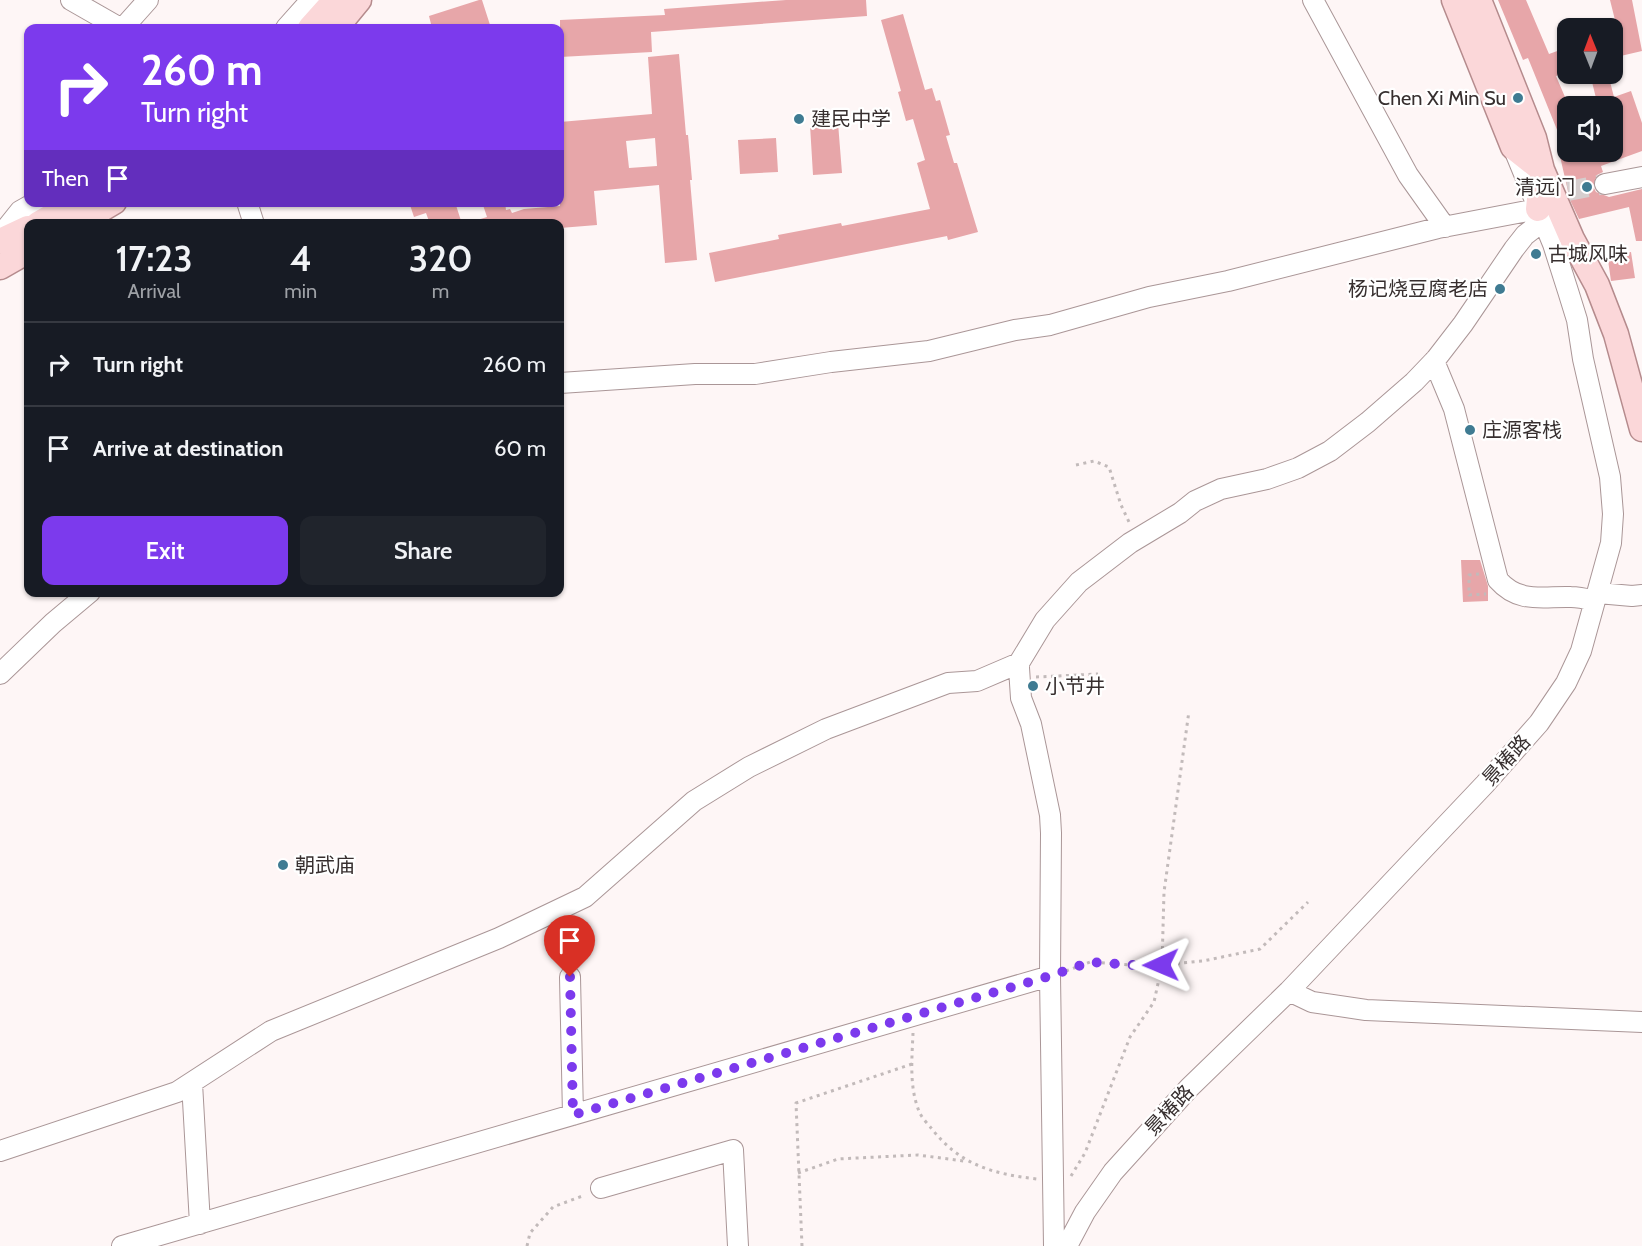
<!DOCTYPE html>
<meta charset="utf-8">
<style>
body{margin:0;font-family:Cabin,"Noto Sans SC",sans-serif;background:#20242c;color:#f1f3f6;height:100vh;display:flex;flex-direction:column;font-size:22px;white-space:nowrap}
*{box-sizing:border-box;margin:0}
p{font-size:20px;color:#9ea1a6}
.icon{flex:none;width:33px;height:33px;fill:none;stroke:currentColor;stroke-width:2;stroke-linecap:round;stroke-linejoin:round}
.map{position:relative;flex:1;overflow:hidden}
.panel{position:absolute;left:24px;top:219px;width:540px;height:378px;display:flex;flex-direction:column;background:#171b24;border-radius:12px;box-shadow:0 2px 4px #0004}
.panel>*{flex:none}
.guide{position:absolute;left:24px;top:24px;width:540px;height:183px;border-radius:12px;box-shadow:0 2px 4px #0004;background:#7c3aed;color:#fff;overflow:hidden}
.needle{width:39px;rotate:359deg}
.tools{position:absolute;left:1557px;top:18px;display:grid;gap:12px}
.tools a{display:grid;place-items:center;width:66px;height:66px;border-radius:12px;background:#171b24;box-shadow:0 2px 4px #0004;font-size:30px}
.pin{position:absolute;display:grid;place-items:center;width:51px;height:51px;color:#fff;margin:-62px -26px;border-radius:50% 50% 50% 0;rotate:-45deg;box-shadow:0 0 6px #0007}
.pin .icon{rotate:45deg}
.me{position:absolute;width:66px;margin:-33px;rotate:269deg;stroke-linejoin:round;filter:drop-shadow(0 0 4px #0008)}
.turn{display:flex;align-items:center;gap:21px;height:126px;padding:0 18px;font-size:27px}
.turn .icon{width:78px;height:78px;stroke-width:2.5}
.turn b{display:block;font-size:42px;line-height:51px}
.then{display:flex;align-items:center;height:57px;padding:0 18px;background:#0003;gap:12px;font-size:22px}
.eta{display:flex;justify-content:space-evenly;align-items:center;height:102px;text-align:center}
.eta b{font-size:36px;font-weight:600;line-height:42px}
.primary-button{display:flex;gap:12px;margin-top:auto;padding:12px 18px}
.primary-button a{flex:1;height:69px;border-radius:12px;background:#7c3aed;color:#fff;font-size:24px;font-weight:600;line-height:69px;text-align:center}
.primary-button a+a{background:#20242c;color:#f1f3f6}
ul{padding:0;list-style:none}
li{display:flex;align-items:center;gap:18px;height:84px;padding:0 18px;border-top:2px solid #363941}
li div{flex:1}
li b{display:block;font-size:22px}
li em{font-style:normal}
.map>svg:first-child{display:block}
</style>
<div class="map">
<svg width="1642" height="1246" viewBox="0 0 1642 1246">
<rect width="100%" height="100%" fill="#fef6f6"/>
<path fill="#e7a6a9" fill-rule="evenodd" d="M479,0H482L491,28H432L429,16Z
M786,0H866L867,16L651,32L652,52L560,57V20L665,15L664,9Z
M1498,0H1526L1549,54L1560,50L1568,72L1556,76L1568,104V152H1612V106H1598L1590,74H1608L1614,97L1631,91L1642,123V151L1601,166L1603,172L1597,175L1593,186L1596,192L1609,197L1642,189V241H1636L1629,207L1579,219L1570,200L1559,152H1566L1528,58L1523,60Z
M1610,0H1632L1642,51L1612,58V38L1619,36Z
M903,14L925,90L932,88L936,101L940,100L950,135L946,136L954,163H957L978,232L948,240L947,236L715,282L709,253L779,239L778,235L841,223L842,226L930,209L917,163L925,160L913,119L906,121L898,92L901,91L881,20Z
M679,54L686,135H688L692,180H690L697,260L665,263L659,185L594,191L597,225L560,228V224H474V221L487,217L482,202H505L506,210L510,209L512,213L524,209L560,206V122L652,114L648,57ZM655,138L657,166L629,168L626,141Z
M838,123L842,173L813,175L810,125Z
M776,138L778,172L740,174L738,140Z
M409,202H455L462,224H430L426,213L414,217Z
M1631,252L1635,278L1611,281L1608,260L1618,259V254Z
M1461,560H1480L1488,586V601L1463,602Z"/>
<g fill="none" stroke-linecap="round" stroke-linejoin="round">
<path stroke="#d6cece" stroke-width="20" stroke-dasharray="20 10" stroke-linecap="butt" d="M1568,191L1605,184"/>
<defs>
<path id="minor" d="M71,0L120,28
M1313,0L1408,175L1445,227
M123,28L148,0
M286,28L311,0
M1605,184L1642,177
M247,202L254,224
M0,236L20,211L36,202
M1434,361L1454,409L1498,580C1519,604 1543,596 1571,597C1580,597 1587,599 1595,601
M560,383L695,374H755L831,362L929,351L1015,330L1050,325L1149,297L1228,281L1438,228L1538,209
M1598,593L1632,596L1642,595
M0,674L53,623L90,592
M570,977L573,1115
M1289,991L1312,1002L1366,1010L1642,1022
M192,1083L200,1224
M0,1151L177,1092L271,1031L499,938L585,897L694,801L749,767L826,729L948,683L977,681L1019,663
M601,1188L733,1150L738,1246
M122,1246L1050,976
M1054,1246L1050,976L1051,833L1050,815L1031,724L1021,698L1019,668V663L1045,620L1079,582L1130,543L1180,513L1195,501L1221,489L1267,479L1298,468L1330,451L1368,422L1414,382L1436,359L1463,324L1514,249L1525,235L1543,221
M1067,1246L1085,1212L1113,1172L1189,1088L1289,991L1485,784L1539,723L1566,683L1581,651L1611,543L1613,514L1610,477L1583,359L1577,320L1568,291L1553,244L1513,147"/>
<path id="major" d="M1454,0L1513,147L1542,170L1572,239L1597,285L1616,334L1642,429
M1479,0L1534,138L1542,170L1538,209
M310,28L335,0
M336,28L359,0
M38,224L76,202
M77,224L114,202
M0,241L28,228
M0,267L28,251"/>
</defs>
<use href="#minor" stroke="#aa9697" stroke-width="22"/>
<use href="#major" stroke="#b58b8d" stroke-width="27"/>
<path stroke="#c2baba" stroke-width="3" stroke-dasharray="3 4.5" stroke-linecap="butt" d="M1076,465L1094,461L1109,467L1121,505L1130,524
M1479,574L1469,575V595L1486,594
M1036,677L1098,674
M1066,971L1090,962L1146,966L1203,961L1260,949L1308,902
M913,1033C912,1058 909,1087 919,1111C921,1117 928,1124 932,1129C960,1165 993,1174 1037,1179
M798,1173L838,1159L918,1155L964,1161
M1071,1176L1085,1153L1130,1037L1154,1002L1162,965L1164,892L1189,711
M527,1246L530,1233L553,1207L585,1195
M802,1246L796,1103L912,1064"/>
<use href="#minor" stroke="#fff" stroke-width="20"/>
<use href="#major" stroke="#fbd7d9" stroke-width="24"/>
</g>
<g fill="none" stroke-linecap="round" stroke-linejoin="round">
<path stroke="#7c3aed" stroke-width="10" stroke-dasharray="0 18" d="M570,977L573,1115L1050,976L1090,962L1146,966L1161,965"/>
</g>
<g fill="#3f7b92" stroke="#fff" stroke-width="2">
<circle cx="1518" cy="98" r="6"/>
<circle cx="799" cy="119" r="6"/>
<circle cx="1587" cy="187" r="6"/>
<circle cx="1536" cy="254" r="6"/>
<circle cx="1500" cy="289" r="6"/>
<circle cx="1470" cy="430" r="6"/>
<circle cx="1033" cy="686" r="6"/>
<circle cx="283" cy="865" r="6"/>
</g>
<g text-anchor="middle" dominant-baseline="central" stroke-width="4.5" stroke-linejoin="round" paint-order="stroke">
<g font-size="20" fill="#372f2f" stroke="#fff" text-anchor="start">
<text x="1506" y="98" text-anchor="end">Chen Xi Min Su</text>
<text x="811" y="119">建民中学</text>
<text x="1575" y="187" text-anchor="end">清远门</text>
<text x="1548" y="254">古城风味</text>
<text x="1488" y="289" text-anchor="end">杨记烧豆腐老店</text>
<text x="1482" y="430">庄源客栈</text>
<text x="1045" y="686">小节井</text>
<text x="295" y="865">朝武庙</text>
</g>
<g font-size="20" fill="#372f2f" stroke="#fff">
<text transform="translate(1506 760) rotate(-48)">景椿路</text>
<text transform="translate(1169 1110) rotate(-47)">景椿路</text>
</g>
</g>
</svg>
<div class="tools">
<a><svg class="needle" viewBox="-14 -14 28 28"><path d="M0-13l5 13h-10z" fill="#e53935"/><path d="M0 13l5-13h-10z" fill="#9ea1a6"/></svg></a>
<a><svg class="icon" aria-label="sound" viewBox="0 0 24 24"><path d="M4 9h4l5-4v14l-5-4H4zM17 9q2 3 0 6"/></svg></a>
</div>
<div class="pin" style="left:570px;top:977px;background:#d93025"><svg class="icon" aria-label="arrive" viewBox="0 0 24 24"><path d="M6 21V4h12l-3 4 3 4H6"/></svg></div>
<svg class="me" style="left:1161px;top:965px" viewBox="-20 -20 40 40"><path d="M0-17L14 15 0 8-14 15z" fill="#7c3aed" stroke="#fff" stroke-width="4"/></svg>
<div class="guide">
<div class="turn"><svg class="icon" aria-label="right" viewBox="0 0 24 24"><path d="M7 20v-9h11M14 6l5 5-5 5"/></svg><div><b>260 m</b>Turn right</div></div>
<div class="then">Then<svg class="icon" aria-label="arrive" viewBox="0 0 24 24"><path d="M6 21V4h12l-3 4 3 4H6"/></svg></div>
</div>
<section class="panel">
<div class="eta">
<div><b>17:23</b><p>Arrival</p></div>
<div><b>4</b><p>min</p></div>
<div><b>320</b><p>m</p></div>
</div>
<ul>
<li><svg class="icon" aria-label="right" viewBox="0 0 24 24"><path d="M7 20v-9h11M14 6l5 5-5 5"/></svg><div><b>Turn right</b></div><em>260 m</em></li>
<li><svg class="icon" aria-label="arrive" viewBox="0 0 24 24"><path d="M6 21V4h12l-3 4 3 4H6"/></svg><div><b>Arrive at destination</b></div><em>60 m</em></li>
</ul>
<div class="primary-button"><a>Exit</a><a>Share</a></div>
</section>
</div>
